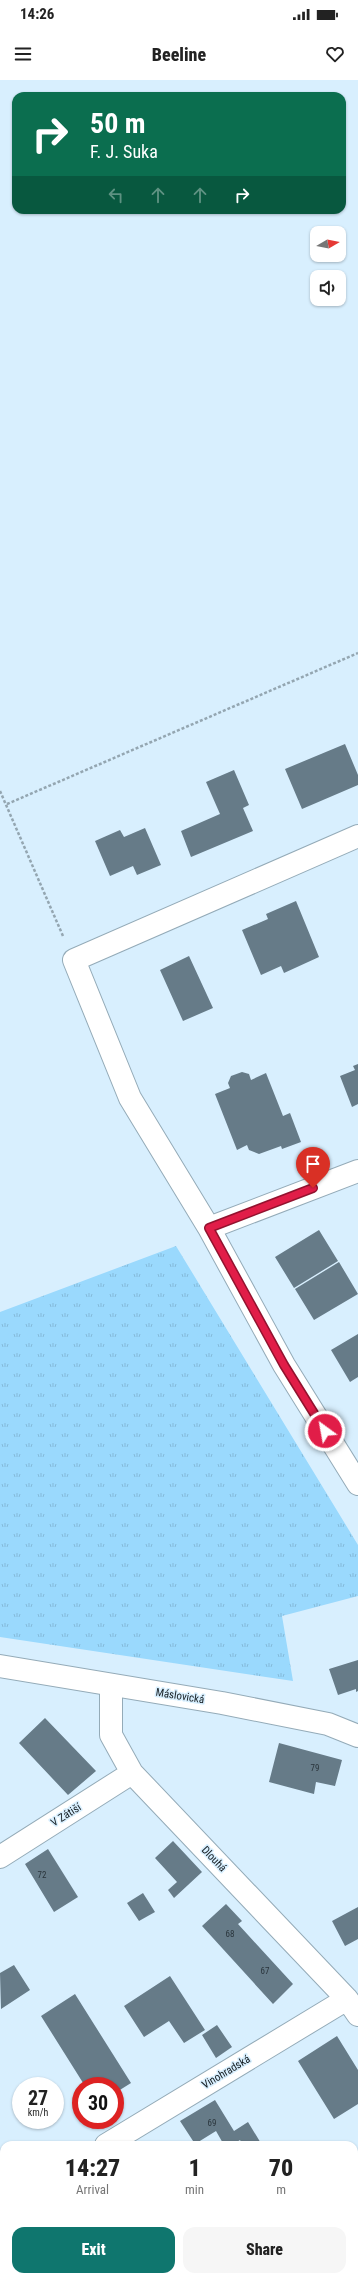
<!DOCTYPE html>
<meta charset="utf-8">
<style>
body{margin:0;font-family:"Roboto Condensed",sans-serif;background:#f6f6f6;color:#222;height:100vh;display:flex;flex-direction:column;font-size:15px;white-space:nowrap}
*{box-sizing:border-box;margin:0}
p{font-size:13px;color:#767676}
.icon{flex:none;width:22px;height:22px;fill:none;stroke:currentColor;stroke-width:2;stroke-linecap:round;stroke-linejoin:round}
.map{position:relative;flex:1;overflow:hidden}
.panel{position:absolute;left:0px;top:2061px;width:358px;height:140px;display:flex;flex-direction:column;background:#fff;border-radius:12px 12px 0 0;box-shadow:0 1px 3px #0004}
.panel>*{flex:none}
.hud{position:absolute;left:12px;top:12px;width:334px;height:122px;border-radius:12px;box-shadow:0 1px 3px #0004;background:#0b6e4f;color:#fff;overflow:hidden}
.needle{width:26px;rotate:80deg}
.fabs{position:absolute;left:310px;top:146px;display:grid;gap:8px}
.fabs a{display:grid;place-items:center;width:36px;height:36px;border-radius:8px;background:#fff;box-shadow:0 1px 3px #0004;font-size:20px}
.speed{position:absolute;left:12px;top:1997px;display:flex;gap:8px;font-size:20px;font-weight:700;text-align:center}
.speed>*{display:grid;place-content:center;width:52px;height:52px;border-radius:50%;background:#fff;box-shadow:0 1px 3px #0004;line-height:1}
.speed small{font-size:10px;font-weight:400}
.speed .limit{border:6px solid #d22;background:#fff;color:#111}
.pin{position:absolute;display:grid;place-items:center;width:34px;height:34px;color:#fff;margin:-41px -17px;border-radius:50% 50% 50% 0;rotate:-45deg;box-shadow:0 0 4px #0007}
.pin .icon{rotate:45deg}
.me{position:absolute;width:44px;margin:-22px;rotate:328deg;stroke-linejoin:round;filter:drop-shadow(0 0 3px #0008)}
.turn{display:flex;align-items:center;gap:14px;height:84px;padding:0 12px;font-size:18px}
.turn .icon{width:52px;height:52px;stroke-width:2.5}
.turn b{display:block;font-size:28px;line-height:34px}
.lanes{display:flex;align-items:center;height:38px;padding:0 12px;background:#0003;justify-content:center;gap:20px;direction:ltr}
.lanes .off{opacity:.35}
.eta{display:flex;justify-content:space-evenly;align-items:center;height:68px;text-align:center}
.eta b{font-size:24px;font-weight:800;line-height:28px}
.cta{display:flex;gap:8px;margin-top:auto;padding:8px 12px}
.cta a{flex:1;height:46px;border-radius:12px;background:#0f766e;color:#fff;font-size:16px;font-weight:800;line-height:46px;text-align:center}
.cta a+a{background:#f6f6f6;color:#222}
.status{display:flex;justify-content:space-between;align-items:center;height:28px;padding:0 20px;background:#fff;direction:ltr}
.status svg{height:11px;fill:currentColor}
header{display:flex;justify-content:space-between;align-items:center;height:52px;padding:0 12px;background:#fff;font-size:18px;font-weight:800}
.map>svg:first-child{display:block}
.grass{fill:url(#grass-tufts)}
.building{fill:#667b88}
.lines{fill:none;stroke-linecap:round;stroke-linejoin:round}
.street-casing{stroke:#94abb8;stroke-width:24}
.secondary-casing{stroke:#94abb8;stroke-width:24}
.path{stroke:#94a6b1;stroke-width:2.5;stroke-dasharray:3 2;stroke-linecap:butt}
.street{stroke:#fff;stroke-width:22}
.secondary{stroke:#fff;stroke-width:22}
.route-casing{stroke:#92132f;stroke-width:10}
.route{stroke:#e11d48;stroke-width:7}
.labels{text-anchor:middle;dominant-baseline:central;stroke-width:3;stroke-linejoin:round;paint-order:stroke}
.number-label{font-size:9px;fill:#2a353c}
.street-label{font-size:11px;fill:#161e23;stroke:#d8effe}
</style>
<div class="status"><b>14:26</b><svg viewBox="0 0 49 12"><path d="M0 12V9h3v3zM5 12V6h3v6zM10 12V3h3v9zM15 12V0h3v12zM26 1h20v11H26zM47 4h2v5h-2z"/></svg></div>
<header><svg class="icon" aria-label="menu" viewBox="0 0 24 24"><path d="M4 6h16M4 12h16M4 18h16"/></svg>Beeline<svg class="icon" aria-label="heart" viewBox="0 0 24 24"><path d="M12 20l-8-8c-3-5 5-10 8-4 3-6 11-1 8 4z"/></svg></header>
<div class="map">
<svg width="358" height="2201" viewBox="0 0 358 2201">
<defs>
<pattern id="grass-tufts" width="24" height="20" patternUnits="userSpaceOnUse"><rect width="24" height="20" fill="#9ad9fd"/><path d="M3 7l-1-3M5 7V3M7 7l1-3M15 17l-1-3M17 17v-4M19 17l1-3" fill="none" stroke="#84bad9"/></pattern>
</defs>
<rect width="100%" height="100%" fill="#d8effe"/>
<path class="grass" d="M176,1166L358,1465V1516L282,1536L293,1601L0,1557V1232Z"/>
<path class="building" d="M345,664L358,695V705L302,729L285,689Z
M234,690L249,725L243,728L253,751L191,777L181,751L220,734L206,702Z
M145,748L161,785L137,795L133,786L110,796L95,761L120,750L124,757Z
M296,821L319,877L284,893L281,886L261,895L242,850L268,839L266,834Z
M189,876L213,928L183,941L160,890Z
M358,984V1024L352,1027L340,996L355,990L353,986Z
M242,992L249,994L251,1000L266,993L283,1036L290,1033L301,1062L282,1069L281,1066L259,1074L249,1070L247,1065L237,1070L215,1014L230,1008L228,1003L231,996Z
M319,1150L338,1181L294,1208L275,1177Z
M339,1182L358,1214L314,1240L295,1209Z
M358,1254V1297L350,1302L331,1270Z
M358,1580V1611L356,1612V1609L338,1615L329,1589Z
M45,1638L96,1691L68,1715L19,1663Z
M279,1663L342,1680L335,1706L316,1702L314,1714L269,1702Z
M173,1761L202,1792L174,1818L168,1810L177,1802L155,1778Z
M48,1769L78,1817L54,1832L25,1784Z
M143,1813L155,1832L139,1841L127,1823Z
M226,1824L242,1841L238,1844L293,1904L273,1924L202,1846Z
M358,1827V1859L345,1866L332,1841Z
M14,1885L30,1910L1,1929L0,1893Z
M170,1896L205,1950L184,1963L169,1941L144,1957L124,1926Z
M75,1914L131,2003L115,2013V2006H85L41,1936Z
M217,1945L232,1967L216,1978L202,1955Z
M337,1956L358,1990V2024L334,2039L298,1981Z
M215,2020L234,2051L248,2042L262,2065H243L240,2060L232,2065H224L216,2051L195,2064L180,2041Z
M16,2197H63L57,2201H18Z"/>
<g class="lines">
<g class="street-casing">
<path id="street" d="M358,756L74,880L130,1018L209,1148L284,1285L358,1404
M209,1148L358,1091
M111,1605V1655L132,1693L347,1919L358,1935
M0,1777L132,1693
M106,2065L347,1919
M0,2135L4,2133"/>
</g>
<g class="secondary-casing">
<path id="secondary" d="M0,1586L222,1623L328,1644L358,1656"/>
</g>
<path class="path" d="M0,711L63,856
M7,724L358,573"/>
<use href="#street" class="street"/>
<use href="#secondary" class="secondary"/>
</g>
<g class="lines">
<g class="route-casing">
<path id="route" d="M313,1108L209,1148L284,1285L325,1351"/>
</g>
<use href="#route" class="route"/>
</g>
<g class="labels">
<g class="number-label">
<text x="315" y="1688">79</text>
<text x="42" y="1795">72</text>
<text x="230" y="1854">68</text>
<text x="265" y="1891">67</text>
<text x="212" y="2043">69</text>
</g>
<g class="street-label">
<text transform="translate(180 1616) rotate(9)">Máslovická</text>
<text transform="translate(66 1735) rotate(-32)">V Zátiší</text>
<text transform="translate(214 1779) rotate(46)">Dlouhá</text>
<text transform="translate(226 1992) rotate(-31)">Vinohradská</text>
</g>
</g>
</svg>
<div class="fabs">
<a><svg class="needle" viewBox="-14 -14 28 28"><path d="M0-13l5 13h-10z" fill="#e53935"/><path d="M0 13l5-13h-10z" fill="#767676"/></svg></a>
<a><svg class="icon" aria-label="sound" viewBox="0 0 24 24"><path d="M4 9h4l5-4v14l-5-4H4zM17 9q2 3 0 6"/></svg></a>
</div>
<div class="speed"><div>27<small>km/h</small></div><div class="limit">30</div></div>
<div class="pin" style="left:313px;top:1108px;background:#d93025"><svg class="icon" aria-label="arrive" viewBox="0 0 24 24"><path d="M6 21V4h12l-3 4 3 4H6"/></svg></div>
<svg class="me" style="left:325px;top:1351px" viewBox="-20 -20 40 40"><circle r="17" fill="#e11d48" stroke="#fff" stroke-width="3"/><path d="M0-11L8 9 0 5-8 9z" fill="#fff"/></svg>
<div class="hud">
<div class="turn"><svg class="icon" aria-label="right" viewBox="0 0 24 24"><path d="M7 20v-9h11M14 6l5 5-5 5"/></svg><div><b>50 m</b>F. J. Suka</div></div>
<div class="lanes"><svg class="icon off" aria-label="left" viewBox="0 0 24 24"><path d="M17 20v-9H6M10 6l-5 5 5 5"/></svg><svg class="icon off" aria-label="ahead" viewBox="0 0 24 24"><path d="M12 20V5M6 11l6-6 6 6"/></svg><svg class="icon off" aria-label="ahead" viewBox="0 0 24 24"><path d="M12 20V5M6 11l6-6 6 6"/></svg><svg class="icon" aria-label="right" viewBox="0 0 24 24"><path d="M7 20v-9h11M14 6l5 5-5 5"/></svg></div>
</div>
<section class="panel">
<div class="eta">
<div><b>14:27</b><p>Arrival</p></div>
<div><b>1</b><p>min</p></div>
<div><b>70</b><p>m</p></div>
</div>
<div class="cta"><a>Exit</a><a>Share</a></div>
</section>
</div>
